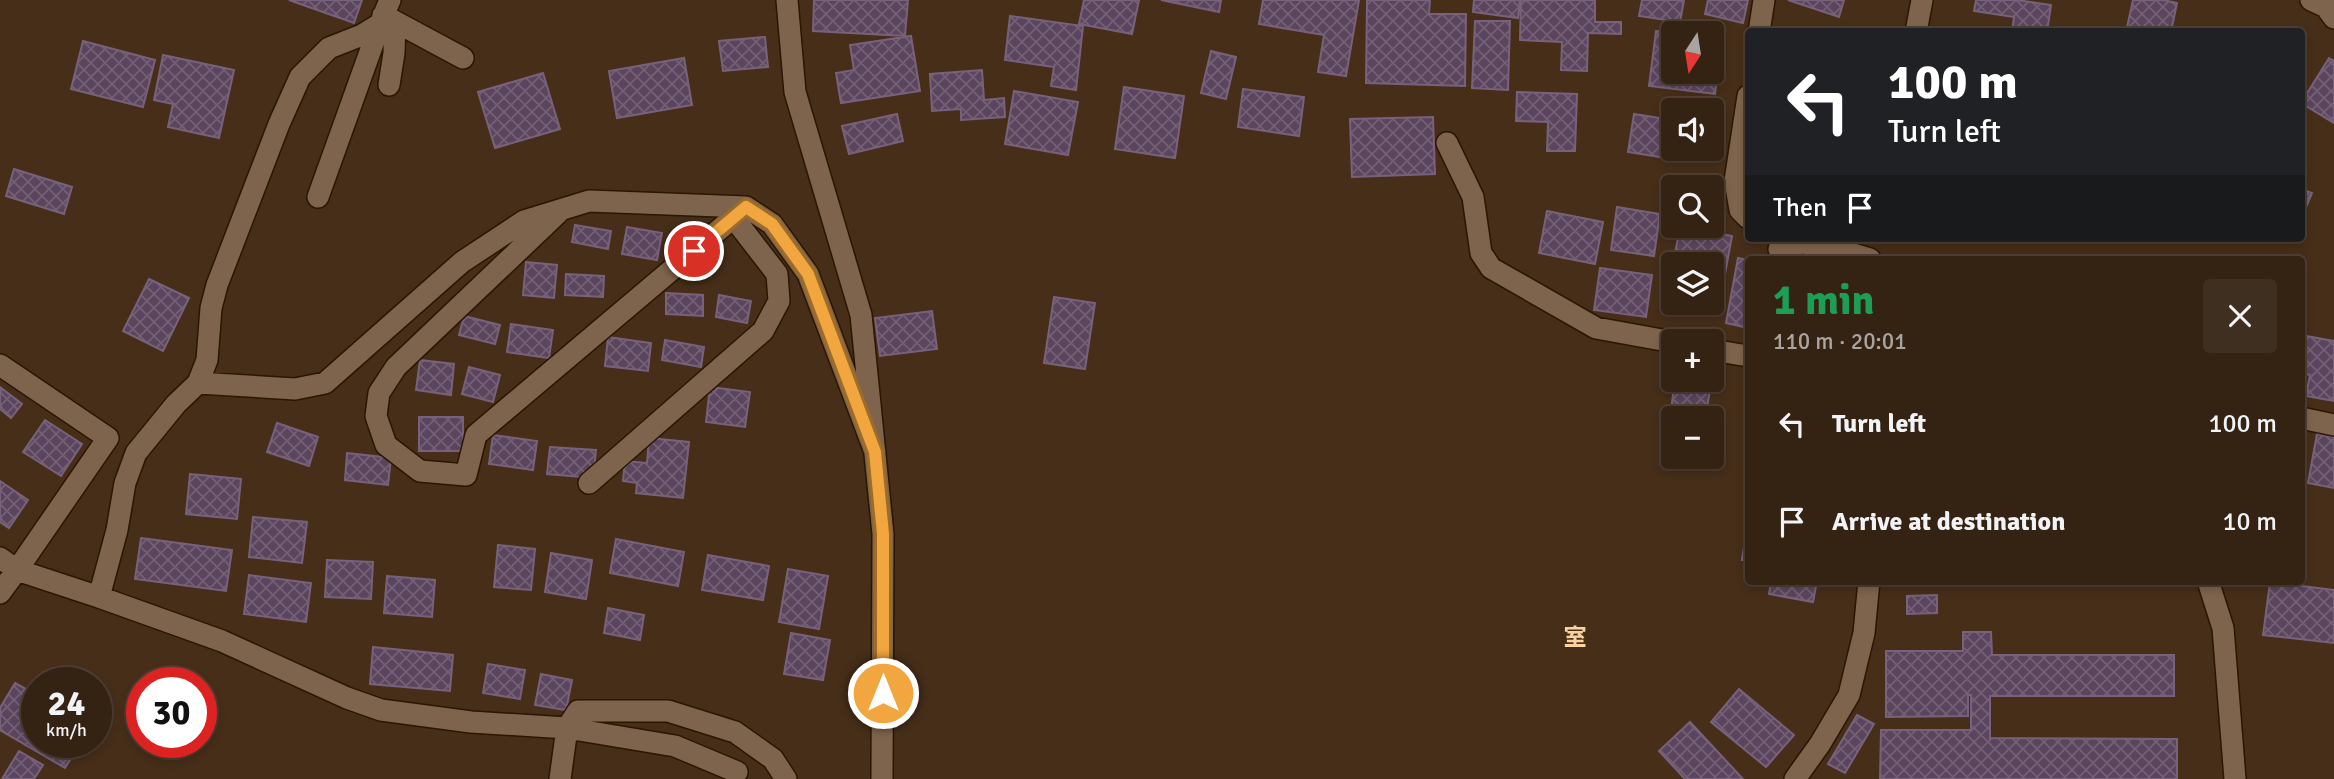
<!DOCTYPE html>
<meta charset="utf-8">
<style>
body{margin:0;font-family:Signika,"Noto Sans JP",sans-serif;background:#3f2f21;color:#f1f3f6;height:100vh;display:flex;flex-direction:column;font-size:26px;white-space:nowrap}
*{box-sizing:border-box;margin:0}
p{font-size:23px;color:#a9a4a0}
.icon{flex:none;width:38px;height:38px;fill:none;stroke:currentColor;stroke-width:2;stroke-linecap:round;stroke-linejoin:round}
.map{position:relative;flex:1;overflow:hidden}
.sheet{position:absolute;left:1745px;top:256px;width:560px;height:329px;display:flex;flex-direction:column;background:#342213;border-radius:7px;box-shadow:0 4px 10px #0003,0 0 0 2px #4e3f33}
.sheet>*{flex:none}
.top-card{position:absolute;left:1745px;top:28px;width:560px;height:214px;border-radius:7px;box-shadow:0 4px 10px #0003,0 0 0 2px #4e3f33;background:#202124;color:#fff;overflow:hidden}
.needle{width:46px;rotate:192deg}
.fabs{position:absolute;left:1661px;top:21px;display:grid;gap:14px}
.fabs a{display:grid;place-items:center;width:63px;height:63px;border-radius:7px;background:#342213;box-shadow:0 4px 10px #0003,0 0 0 2px #4e3f33;font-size:35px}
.speed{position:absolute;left:21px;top:667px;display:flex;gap:14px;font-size:35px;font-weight:700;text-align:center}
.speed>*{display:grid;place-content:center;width:91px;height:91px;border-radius:50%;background:#342213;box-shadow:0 4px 10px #0003,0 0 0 2px #4e3f33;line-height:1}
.speed small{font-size:18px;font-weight:400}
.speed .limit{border:10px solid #d22;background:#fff;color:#111}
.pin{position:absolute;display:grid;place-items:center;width:60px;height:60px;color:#fff;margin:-30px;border:4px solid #fff;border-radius:50%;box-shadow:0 2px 7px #0007}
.me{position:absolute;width:77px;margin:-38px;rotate:0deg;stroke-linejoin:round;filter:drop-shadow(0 0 5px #0008)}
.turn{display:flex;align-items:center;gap:24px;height:147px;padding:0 28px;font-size:32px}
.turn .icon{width:91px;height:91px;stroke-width:2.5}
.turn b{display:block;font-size:49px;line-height:60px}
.then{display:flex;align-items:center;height:66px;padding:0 28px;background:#0003;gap:14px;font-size:26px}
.round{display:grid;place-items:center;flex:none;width:74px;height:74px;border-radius:7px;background:#3f2f21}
.headline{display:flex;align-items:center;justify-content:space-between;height:119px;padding:0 28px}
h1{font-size:42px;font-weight:800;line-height:52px;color:#1e9e55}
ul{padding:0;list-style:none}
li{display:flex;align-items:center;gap:21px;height:98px;padding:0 28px}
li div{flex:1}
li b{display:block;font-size:26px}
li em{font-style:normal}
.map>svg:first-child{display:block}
.building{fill:url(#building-cross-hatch);stroke:#78627b;stroke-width:2}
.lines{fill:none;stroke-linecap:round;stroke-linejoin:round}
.minor-casing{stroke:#2b1602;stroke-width:24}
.minor{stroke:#7e644c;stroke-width:21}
.route-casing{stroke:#9d6c2a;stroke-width:18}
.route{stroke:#f1a640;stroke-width:12}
.labels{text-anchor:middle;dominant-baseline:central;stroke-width:7;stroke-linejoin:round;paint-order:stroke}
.quarter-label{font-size:23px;font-weight:bold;fill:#fcd2a0;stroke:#462e19}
</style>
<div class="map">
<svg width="2334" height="779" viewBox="0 0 2334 779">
<defs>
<pattern id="building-cross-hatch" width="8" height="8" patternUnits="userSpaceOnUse" patternTransform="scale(1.75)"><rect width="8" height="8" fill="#5b455e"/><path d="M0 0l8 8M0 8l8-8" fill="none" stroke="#736074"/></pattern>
</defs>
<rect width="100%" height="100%" fill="#462e19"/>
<path class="building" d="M289,0H362L354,23Z
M814,0H908L905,36L813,31Z
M1084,0H1139L1132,34L1079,24Z
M1161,0H1221L1219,12Z
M1263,0H1359L1346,76L1318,72L1324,35L1259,24Z
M1367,0H1430L1429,14H1466L1465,86L1366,83Z
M1474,0H1520L1518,18L1473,12Z
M1521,0H1595V22H1621V34L1588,33L1587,71L1561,70L1562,42L1520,40Z
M1642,0H1684L1680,22L1639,16Z
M1708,0H1748L1743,23L1705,14Z
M1788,0H1844L1839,17Z
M1976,0H2017L2051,5L2047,32H2012L2014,17L1974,11Z
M2133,0H2163L2177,3L2171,32H2126Z
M1010,16L1083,26L1076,90L1051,86L1054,67L1005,60Z
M1475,21H1510L1508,90L1472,88Z
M1656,31L1676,33H1673V72H1712V38L1722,39L1715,94L1649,86Z
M911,36L920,91L841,103L836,73L854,70L850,45Z
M765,37L768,67L723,71L719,41Z
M83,41L155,60L143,107L71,89Z
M1211,51L1236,57L1226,99L1201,93Z
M163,55L234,70L219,138L168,127L173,104L154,100Z
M684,58L692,105L617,118L609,71Z
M2329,58L2334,61V123L2301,103Z
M982,70L984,100L1004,98L1005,117L961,120V109L932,111L930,74Z
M543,73L560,129L495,148L478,92Z
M1124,87L1184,96L1175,158L1115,149Z
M1243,89L1304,97L1299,136L1238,127Z
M1014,91L1078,102L1068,155L1005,144Z
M1517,92L1577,94L1575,151H1547L1548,122L1516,121Z
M897,114L903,141L849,154L842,126Z
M1634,114L1673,120V149H1687L1685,161L1628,152Z
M1433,117L1435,174L1352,177L1350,119Z
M14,169L72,187L64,214L6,196Z
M2301,189L2312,193L2301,219Z
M1617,207L1660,214L1654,256L1611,250Z
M1547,211L1603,222L1595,264L1539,253Z
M575,225L611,231L608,249L572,242Z
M627,227L662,233L657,260L622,254Z
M1680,227L1732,236L1725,274L1712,272V264H1673Z
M1738,258L1748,260V328L1726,323Z
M526,262L557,265L554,298L523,295Z
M1600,268L1652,275L1646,317L1594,310Z
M566,274L604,276L603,297L565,295Z
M149,279L189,298L163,351L123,331Z
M666,293L703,295V316L666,314Z
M719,295L751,301L747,323L716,317Z
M1054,297L1095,303L1085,369L1044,363Z
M932,311L937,349L880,356L875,318Z
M464,316L500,325L495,344L459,335Z
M511,324L553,330L549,358L507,352Z
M2301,335L2334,341V401L2306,396L2310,375L2301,373Z
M608,337L651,343L648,371L605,366Z
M665,340L704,347L701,367L662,360Z
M420,360L454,364L451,395L416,390Z
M1712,363L1715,364L1705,418L1671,410L1675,380H1712Z
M469,367L500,375L493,402L462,394Z
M0,387L22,404L11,418L0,409Z
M710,387L750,392L745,427L706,422Z
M419,417H463V451H419Z
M45,420L82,444L61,476L23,452Z
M277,423L318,437L309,466L267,452Z
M2317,434L2334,437V488L2308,483Z
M493,435L537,441L533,470L489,464Z
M649,438L689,442L683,498L636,493L637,483L623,481L625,461L647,463Z
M550,447L596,450L593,478L547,474Z
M347,453L391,458L388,485L345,480Z
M190,474L241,479L237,519L186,514Z
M0,481L28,500L9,528L0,522Z
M253,517L307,522L302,563L249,557Z
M1747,527H1748V561L1742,560Z
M141,538L232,550L226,591L135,579Z
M616,539L684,552L678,586L610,573Z
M498,545L535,549L531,590L494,587Z
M551,553L592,560L586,599L545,592Z
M708,555L769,566L763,600L702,590Z
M327,560L373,562L371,599L325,597Z
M788,569L828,576L819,629L779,622Z
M249,575L311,583L306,622L244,614Z
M387,576L435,580L432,617L384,613Z
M1771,581H1817L1813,602L1769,594Z
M2270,582L2334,590V643L2263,635Z
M1937,595V613L1907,614V596Z
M608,608L644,615L640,640L604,633Z
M1963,632H1991L1992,655H2174V696H1990V738L2177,739V779H1880L1881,730H1971V695H1968V716L1886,717V651H1963Z
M791,633L830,640L823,680L784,674Z
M373,647L453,655L450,691L370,684Z
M488,664L525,670L520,699L483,693Z
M541,674L572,680L566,710L535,705Z
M15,683L37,695V742H81L65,768L0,730V708Z
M1739,689L1794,735L1766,767L1711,722Z
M1857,715L1874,724L1845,773L1828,764Z
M1690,722L1743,779H1685L1659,751Z
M19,751L43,765L34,779H2Z"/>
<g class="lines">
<g class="minor-casing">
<path id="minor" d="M787,0L795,92L861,315L883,534L882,779
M2311,0L2326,7L2334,18
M383,15L463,58
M1759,32L1764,0
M1916,32L1922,0
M389,85L394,53L395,22
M1748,96L1735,181L1740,210L1748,218
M1447,143L1473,197L1481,253L1491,268L1596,328L1673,342
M318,197L380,24
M558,213L396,367L379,393L376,416L386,445L420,471L466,475L476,435L746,207
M1779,249L1801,243L1824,245L1870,259
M1712,350L1748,356
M0,365L108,438L17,570L0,558
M198,383L295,389L325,383L462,262L524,221L589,201L746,207L772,224L808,274L875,452
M2301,418L2334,425
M589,483L763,331L779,301L777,274L733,217
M2208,581L2223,628L2235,779
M0,593L17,570L99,597L222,641L347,698L381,710L471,722L567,728L675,746L737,772
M99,597L117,530L125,483L136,453L176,404L198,383L207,360L211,308L217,285L279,124L300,77L329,48L362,35L380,24L390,0
M560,779L567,728L578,711H668L735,732L773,759L786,779
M1795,779L1820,744L1849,695L1864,633L1869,581"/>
</g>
<use href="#minor" class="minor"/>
</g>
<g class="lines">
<g class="route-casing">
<path id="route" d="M694,251L746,207L772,224L808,274L875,452L883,534V693"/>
</g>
<use href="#route" class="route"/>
</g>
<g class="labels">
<g class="quarter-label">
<text x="1575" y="637">室</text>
</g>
</g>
</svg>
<div class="fabs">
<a><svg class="needle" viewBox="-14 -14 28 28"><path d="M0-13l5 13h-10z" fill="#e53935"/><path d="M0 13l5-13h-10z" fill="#a9a4a0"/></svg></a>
<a><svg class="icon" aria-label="sound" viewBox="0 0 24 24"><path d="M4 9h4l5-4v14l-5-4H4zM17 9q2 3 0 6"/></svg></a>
<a><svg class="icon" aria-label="search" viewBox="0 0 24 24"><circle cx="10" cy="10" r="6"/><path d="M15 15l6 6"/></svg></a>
<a><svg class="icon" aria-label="layers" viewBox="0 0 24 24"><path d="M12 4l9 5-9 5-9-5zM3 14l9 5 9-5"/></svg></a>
<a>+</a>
<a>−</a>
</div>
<div class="speed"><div>24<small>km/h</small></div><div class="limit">30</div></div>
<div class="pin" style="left:694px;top:251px;background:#d93025"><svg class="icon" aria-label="arrive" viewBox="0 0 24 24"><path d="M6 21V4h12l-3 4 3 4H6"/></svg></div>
<svg class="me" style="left:883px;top:693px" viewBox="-20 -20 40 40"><circle r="17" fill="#f1a640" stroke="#fff" stroke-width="3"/><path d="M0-11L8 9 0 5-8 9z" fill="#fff"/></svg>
<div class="top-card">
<div class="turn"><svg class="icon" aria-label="left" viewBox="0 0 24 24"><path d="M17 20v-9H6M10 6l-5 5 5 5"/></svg><div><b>100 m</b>Turn left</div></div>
<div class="then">Then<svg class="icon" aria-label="arrive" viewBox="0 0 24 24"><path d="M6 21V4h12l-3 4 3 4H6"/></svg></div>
</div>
<section class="sheet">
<div class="headline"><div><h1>1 min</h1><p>110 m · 20:01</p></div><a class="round"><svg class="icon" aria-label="close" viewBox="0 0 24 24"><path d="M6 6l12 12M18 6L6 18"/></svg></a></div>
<ul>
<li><svg class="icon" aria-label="left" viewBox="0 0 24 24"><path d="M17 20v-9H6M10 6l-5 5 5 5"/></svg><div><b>Turn left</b></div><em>100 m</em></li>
<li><svg class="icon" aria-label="arrive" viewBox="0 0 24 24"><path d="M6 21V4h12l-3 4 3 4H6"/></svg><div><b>Arrive at destination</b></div><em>10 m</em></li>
</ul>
</section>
</div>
